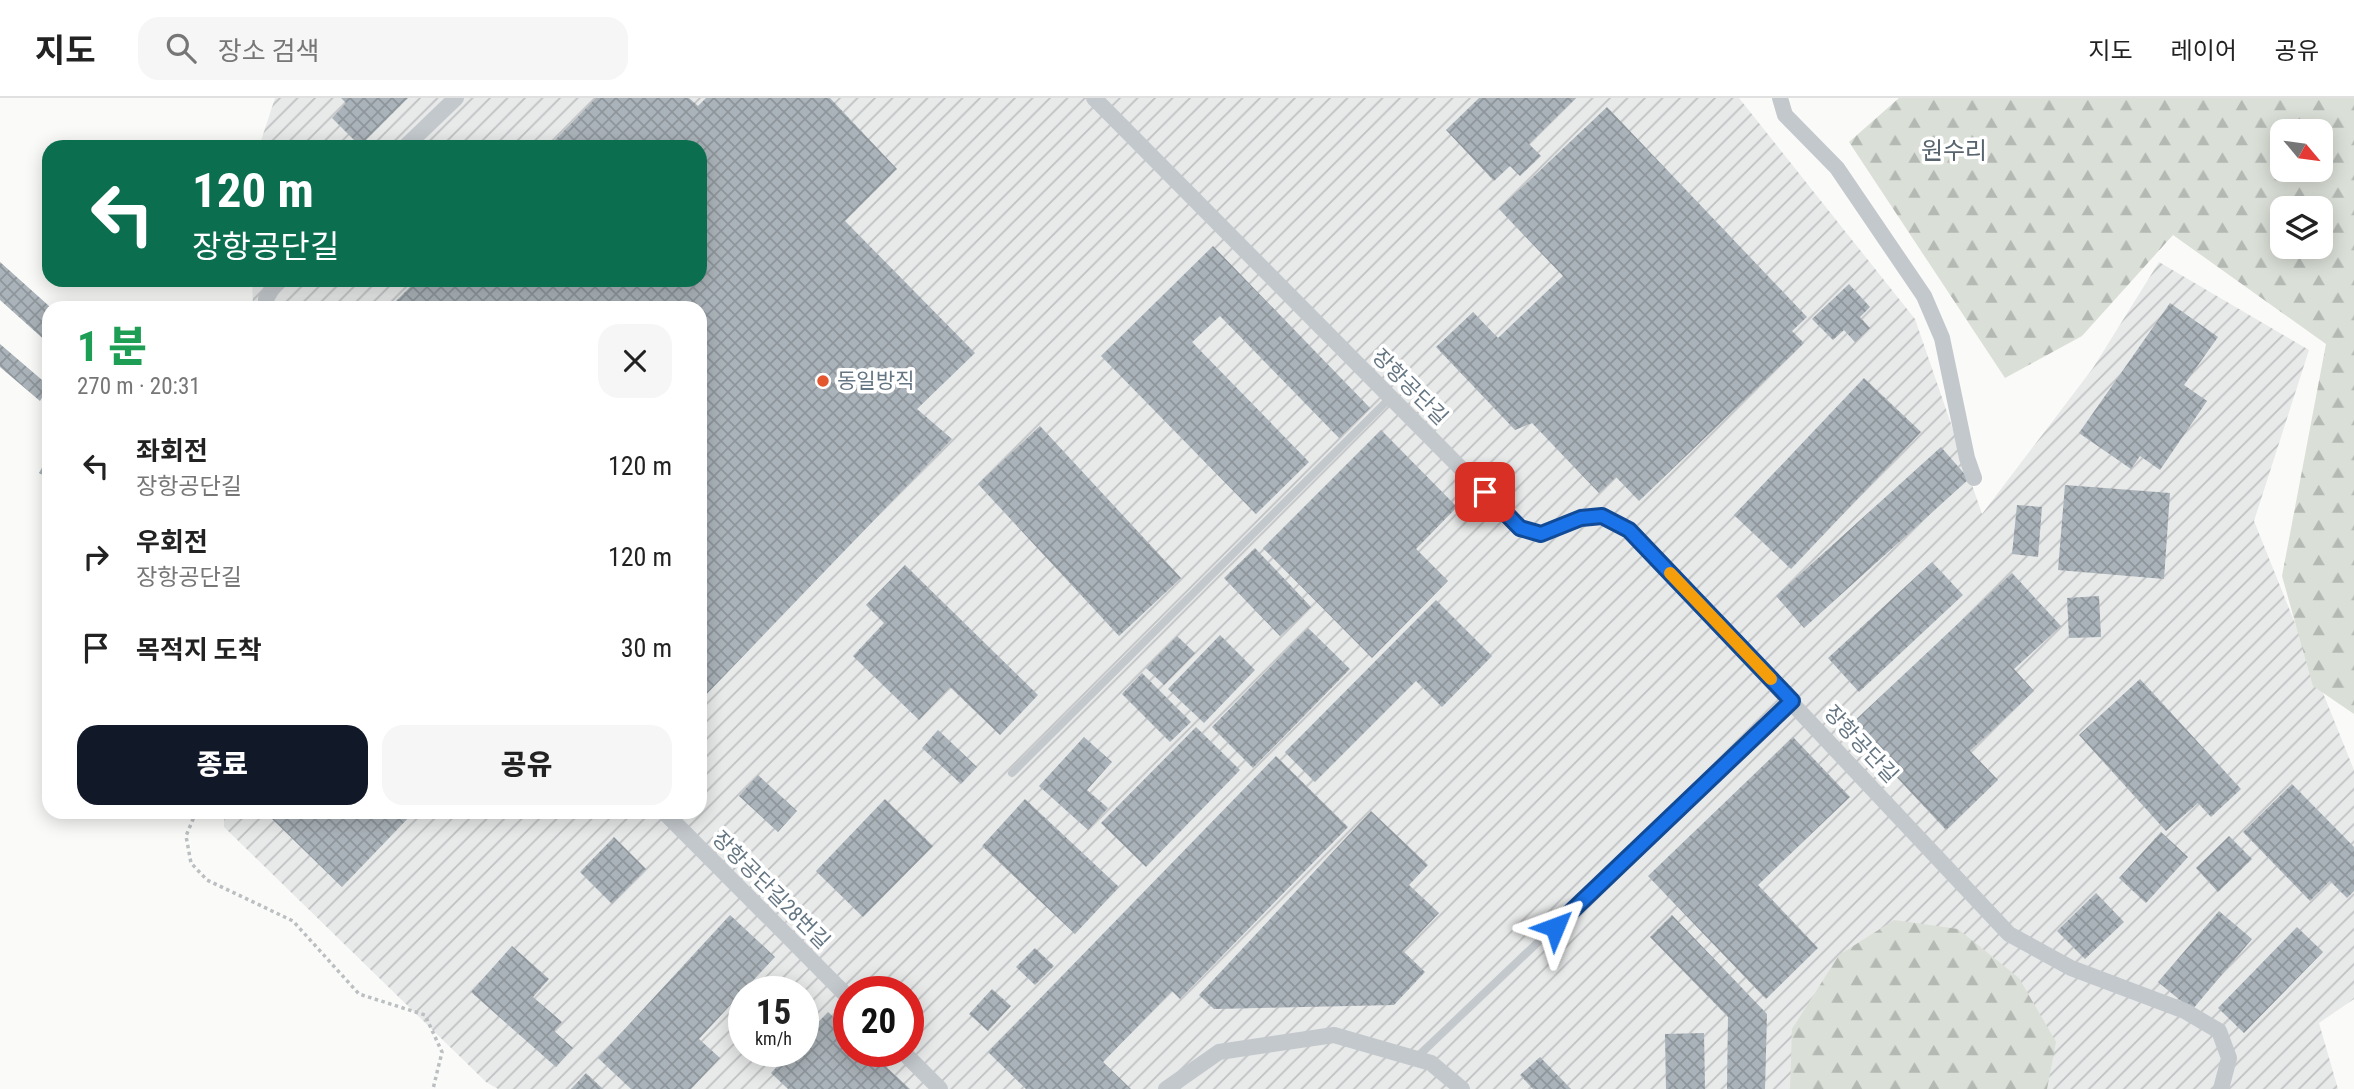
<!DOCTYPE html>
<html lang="ko">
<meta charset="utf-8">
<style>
body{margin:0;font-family:"Roboto Condensed","Noto Sans KR",sans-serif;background:#f6f6f6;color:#222;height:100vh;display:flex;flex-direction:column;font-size:26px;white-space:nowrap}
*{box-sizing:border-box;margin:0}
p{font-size:23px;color:#767676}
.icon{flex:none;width:38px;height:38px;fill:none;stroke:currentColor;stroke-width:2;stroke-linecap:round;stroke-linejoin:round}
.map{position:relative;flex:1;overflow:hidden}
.drawer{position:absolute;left:42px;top:203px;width:665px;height:518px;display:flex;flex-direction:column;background:#fff;border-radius:21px;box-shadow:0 4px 18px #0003}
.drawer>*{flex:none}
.banner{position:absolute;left:42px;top:42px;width:665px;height:147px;border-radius:21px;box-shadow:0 4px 18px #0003;background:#0b6e4f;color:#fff;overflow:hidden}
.needle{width:46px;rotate:119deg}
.tools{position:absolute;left:2270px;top:21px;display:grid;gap:14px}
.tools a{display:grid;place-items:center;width:63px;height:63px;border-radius:14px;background:#fff;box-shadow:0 4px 18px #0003;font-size:35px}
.speed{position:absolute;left:728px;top:878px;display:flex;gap:14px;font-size:35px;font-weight:700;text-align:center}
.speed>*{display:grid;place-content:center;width:91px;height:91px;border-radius:50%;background:#fff;box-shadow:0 4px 18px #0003;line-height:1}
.speed small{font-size:18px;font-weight:400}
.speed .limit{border:10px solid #d22;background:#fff;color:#111}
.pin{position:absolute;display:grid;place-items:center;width:60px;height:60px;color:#fff;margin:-30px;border-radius:14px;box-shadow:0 4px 10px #0006}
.me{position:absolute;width:77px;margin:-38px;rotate:46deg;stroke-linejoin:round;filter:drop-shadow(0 0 5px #0008)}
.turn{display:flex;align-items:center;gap:24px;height:147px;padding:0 35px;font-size:32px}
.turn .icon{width:91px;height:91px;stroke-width:2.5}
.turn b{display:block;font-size:49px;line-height:60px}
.round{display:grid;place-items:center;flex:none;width:74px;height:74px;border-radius:21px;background:#f6f6f6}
.summary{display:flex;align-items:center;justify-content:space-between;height:119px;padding:0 35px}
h1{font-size:42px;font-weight:800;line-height:52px;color:#1e9e55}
.cta{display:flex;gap:14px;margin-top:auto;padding:14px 35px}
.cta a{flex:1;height:80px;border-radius:21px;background:#111827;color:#fff;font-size:28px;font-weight:800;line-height:80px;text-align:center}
.cta a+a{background:#f6f6f6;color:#222}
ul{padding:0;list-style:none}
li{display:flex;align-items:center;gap:21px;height:91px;padding:0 35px}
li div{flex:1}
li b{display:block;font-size:26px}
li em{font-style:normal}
header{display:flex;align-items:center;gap:42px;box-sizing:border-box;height:98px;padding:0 35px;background:#fff;border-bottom:2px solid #e0e0e0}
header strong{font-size:33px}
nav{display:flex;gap:38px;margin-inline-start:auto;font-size:24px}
.search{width:490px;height:63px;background:#f6f6f6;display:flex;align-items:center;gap:18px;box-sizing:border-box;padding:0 24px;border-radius:21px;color:#767676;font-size:26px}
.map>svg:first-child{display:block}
.industrial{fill:url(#industrial-furrows);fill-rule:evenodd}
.forest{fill:url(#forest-firs);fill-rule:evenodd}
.building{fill:url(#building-cross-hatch)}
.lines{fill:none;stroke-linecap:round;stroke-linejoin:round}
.path{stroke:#bbbfc2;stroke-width:3.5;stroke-dasharray:3.5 3.5;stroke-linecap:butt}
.service{stroke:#c3c8cc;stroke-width:8}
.minor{stroke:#c3c8cc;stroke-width:16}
.route-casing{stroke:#114b97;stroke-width:18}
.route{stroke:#1a73e8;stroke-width:12}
.slow{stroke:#f59e0b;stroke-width:12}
.poi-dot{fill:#e4572e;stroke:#fff;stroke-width:2.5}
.labels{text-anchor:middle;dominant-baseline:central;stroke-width:7;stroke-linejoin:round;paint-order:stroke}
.poi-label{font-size:21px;fill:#657683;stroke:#fff;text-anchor:start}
.street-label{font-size:21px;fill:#657683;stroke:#fff}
.quarter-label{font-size:24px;fill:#57646e;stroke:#fff}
</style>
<header>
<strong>지도</strong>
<div class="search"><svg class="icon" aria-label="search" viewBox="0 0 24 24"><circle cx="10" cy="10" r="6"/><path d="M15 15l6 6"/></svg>장소 검색</div>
<nav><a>지도</a><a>레이어</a><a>공유</a></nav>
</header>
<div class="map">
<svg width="2354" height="991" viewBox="0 0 2354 991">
<defs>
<pattern id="industrial-furrows" width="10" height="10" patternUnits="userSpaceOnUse" patternTransform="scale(1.75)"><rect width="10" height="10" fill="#e8e9e9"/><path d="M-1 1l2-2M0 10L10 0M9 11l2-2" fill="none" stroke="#c0c1c2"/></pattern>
<pattern id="forest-firs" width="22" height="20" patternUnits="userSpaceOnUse" patternTransform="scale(1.75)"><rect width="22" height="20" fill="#dadfd7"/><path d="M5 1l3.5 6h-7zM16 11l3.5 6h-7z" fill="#b4b9b4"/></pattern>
<pattern id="building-cross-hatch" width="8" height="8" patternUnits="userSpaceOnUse" patternTransform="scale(1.75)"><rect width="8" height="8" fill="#aab3b9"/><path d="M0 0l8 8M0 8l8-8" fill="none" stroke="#8e969c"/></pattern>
</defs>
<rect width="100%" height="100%" fill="#fafaf8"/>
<path class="industrial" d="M275,0H1739L1915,221L1982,416L2093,270L2159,164L2309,252L2254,423L2354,672V901L2319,925L2338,991H498L486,984L224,729V714H700V210H253L252,182H700V49H259ZM744,894H803V954H744ZM849,894H908V954H849Z"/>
<path class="forest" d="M1899,0H2354V616L2313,588L2282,478L2326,246L2173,137L2082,238L2005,280L1849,44ZM2282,33H2320V72H2282ZM2282,110H2320V149H2282Z
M1894,822L1958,831L2019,880L2056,944L2047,991H1790L1792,931L1839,857Z"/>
<path class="building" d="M341,0H408L360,48L332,20L346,5Z
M596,0H689L698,8L706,0H830L897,71L845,123L975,255L917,311L952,341L700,603V210H389L417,182H700V49H548Z
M1479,0H1576L1529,46L1541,58L1520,78L1510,68L1494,83L1446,32Z
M1607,9L1807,219L1792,233L1804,245L1639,403L1616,379L1599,395L1532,325L1515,332L1436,249L1473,214L1498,240L1563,178L1499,111Z
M1213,148L1370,310L1339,340L1220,218L1192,244L1309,364L1256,416L1101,258Z
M0,164L49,208V246L0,202Z
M1849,186L1870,209L1860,219L1870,230L1855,244L1844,232L1833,242L1812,221Z
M2170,205L2218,239L2184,287L2207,303L2160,372L2140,358L2131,371L2079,335Z
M0,246L49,288L40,303L0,269Z
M1864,280L1921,334L1791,471L1734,417Z
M1040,328L1181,480L1119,538L978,386Z
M1381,332L1457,409L1416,451L1448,483L1372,560L1263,450Z
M1941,349L1969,381L1804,530L1776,498Z
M49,357V380L39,375Z
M2065,387L2170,395L2164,481L2058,472Z
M2017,407L2042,409L2038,459L2012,456Z
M1255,450L1311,509L1280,538L1224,480Z
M1932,464L1963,497L1859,594L1828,560Z
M905,467L1038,597L1000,637L950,589L919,622L853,558L884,525L866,507Z
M2012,475L2061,528L2014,571L2034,593L1970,653L1998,682L1946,732L1849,628Z
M2099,498L2101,539L2069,540L2067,500Z
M1436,502L1492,558L1442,609L1416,583L1315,684L1285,654Z
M1308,530L1350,571L1253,670L1212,629Z
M1220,537L1255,572L1204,625L1168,591Z
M1177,538L1195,555L1164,587L1146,570Z
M1142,575L1191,624L1170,644L1122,596Z
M2140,581L2241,691L2211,719L2198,705L2166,733L2079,637Z
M1196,629L1240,672L1146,769L1101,725Z
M938,632L977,669L961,686L922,650Z
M1084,639L1112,664L1087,692L1108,710L1088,732L1039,688Z
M1793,639L1850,699L1758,787L1818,850L1766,901L1648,778Z
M1276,658L1348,729L1180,901L1172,893L1103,964L1131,991H1026L988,954Z
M758,677L797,713L778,734L739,698Z
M2292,686L2354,749V793L2347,800L2330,783L2310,803L2243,734Z
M885,701L933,748L863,819L816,773Z
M1025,701L1119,789L1075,836L982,748Z
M1371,713L1428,767L1409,787L1439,815L1403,853L1425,874L1394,907L1214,911L1199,897Z
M273,714H414L342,789L269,718Z
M2161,734L2188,759L2146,805L2119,780Z
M2229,738L2252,761L2218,794L2196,770Z
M614,739L646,771L612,806L580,774Z
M2096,795L2124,824L2085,861L2057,833Z
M2219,813L2252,841L2192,912L2158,884Z
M730,817L775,859L699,941L720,960L691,991H631L598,960Z
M1672,817L1767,916L1765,991H1727L1728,919L1650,839Z
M2297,829L2323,854L2244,935L2218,910Z
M512,848L549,881L533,899L562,924L554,933L573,950L556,969L471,894Z
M1035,850L1054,868L1035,887L1016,869Z
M992,891L1011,908L988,933L969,916Z
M828,914L849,933V954H870L910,991H788L771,975L791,954H803V940Z
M1704,935L1705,991H1666L1665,936Z
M1540,959L1571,991H1533L1520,977Z
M586,975L603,991H571Z"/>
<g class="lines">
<path class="path" d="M196,714L186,738L191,765L207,782L293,823L359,896L425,917L442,954L433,991"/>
<path class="service" d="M1012,675L1391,299
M1416,960L1792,603"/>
<path class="minor" d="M1094,0L1520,430L1541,436L1581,420L1602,418L1629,432L2009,836L2071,870L2185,913L2219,933L2229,960L2221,991
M1780,0L1785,17L1837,70L1924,198L1942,240L1967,360L1974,380
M405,49L456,0
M267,210L266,201L277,182
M664,714L849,900
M903,954L940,991
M1166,991L1219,954L1334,937L1431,965L1462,991"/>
</g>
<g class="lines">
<g class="route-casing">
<path id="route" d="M1485,394L1520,430L1541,436L1581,420L1602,418L1629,432L1792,603L1555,829"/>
</g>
<use href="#route" class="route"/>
<path class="slow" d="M1670,475L1771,581"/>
</g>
<circle class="poi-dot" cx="823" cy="283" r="7"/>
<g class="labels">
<g class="poi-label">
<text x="837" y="283">동일방직</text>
</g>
<g class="street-label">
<text transform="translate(1410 289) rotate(45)">장항공단길</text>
<text transform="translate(1861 646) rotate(47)">장항공단길</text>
<text transform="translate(771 792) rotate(45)">장항공단길28번길</text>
</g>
<g class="quarter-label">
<text x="1954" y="53">원수리</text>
</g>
</g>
</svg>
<div class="tools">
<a><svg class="needle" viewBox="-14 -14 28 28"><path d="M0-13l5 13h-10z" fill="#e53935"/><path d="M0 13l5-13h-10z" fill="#767676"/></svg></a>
<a><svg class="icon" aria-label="layers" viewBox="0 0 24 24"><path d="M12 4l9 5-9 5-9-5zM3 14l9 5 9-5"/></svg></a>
</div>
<div class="speed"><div>15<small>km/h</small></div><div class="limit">20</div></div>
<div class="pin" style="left:1485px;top:394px;background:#d93025"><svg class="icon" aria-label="arrive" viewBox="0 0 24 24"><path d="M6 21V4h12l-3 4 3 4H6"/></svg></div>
<svg class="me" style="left:1555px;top:829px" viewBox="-20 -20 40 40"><path d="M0-17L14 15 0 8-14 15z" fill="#1a73e8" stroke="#fff" stroke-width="4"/></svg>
<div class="banner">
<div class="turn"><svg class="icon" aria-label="left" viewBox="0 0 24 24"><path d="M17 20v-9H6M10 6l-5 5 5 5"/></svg><div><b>120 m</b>장항공단길</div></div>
</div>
<section class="drawer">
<div class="summary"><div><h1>1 분</h1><p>270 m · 20:31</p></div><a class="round"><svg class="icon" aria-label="close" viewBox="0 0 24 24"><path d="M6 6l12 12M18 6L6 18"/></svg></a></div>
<ul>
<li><svg class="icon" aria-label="left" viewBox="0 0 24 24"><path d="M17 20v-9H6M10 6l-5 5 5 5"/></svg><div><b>좌회전</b><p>장항공단길</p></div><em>120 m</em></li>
<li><svg class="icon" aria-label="right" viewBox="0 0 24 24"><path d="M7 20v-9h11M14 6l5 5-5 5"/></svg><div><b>우회전</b><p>장항공단길</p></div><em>120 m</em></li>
<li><svg class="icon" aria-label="arrive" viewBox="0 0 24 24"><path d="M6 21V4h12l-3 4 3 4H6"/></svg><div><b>목적지 도착</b></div><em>30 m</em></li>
</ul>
<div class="cta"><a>종료</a><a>공유</a></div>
</section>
</div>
